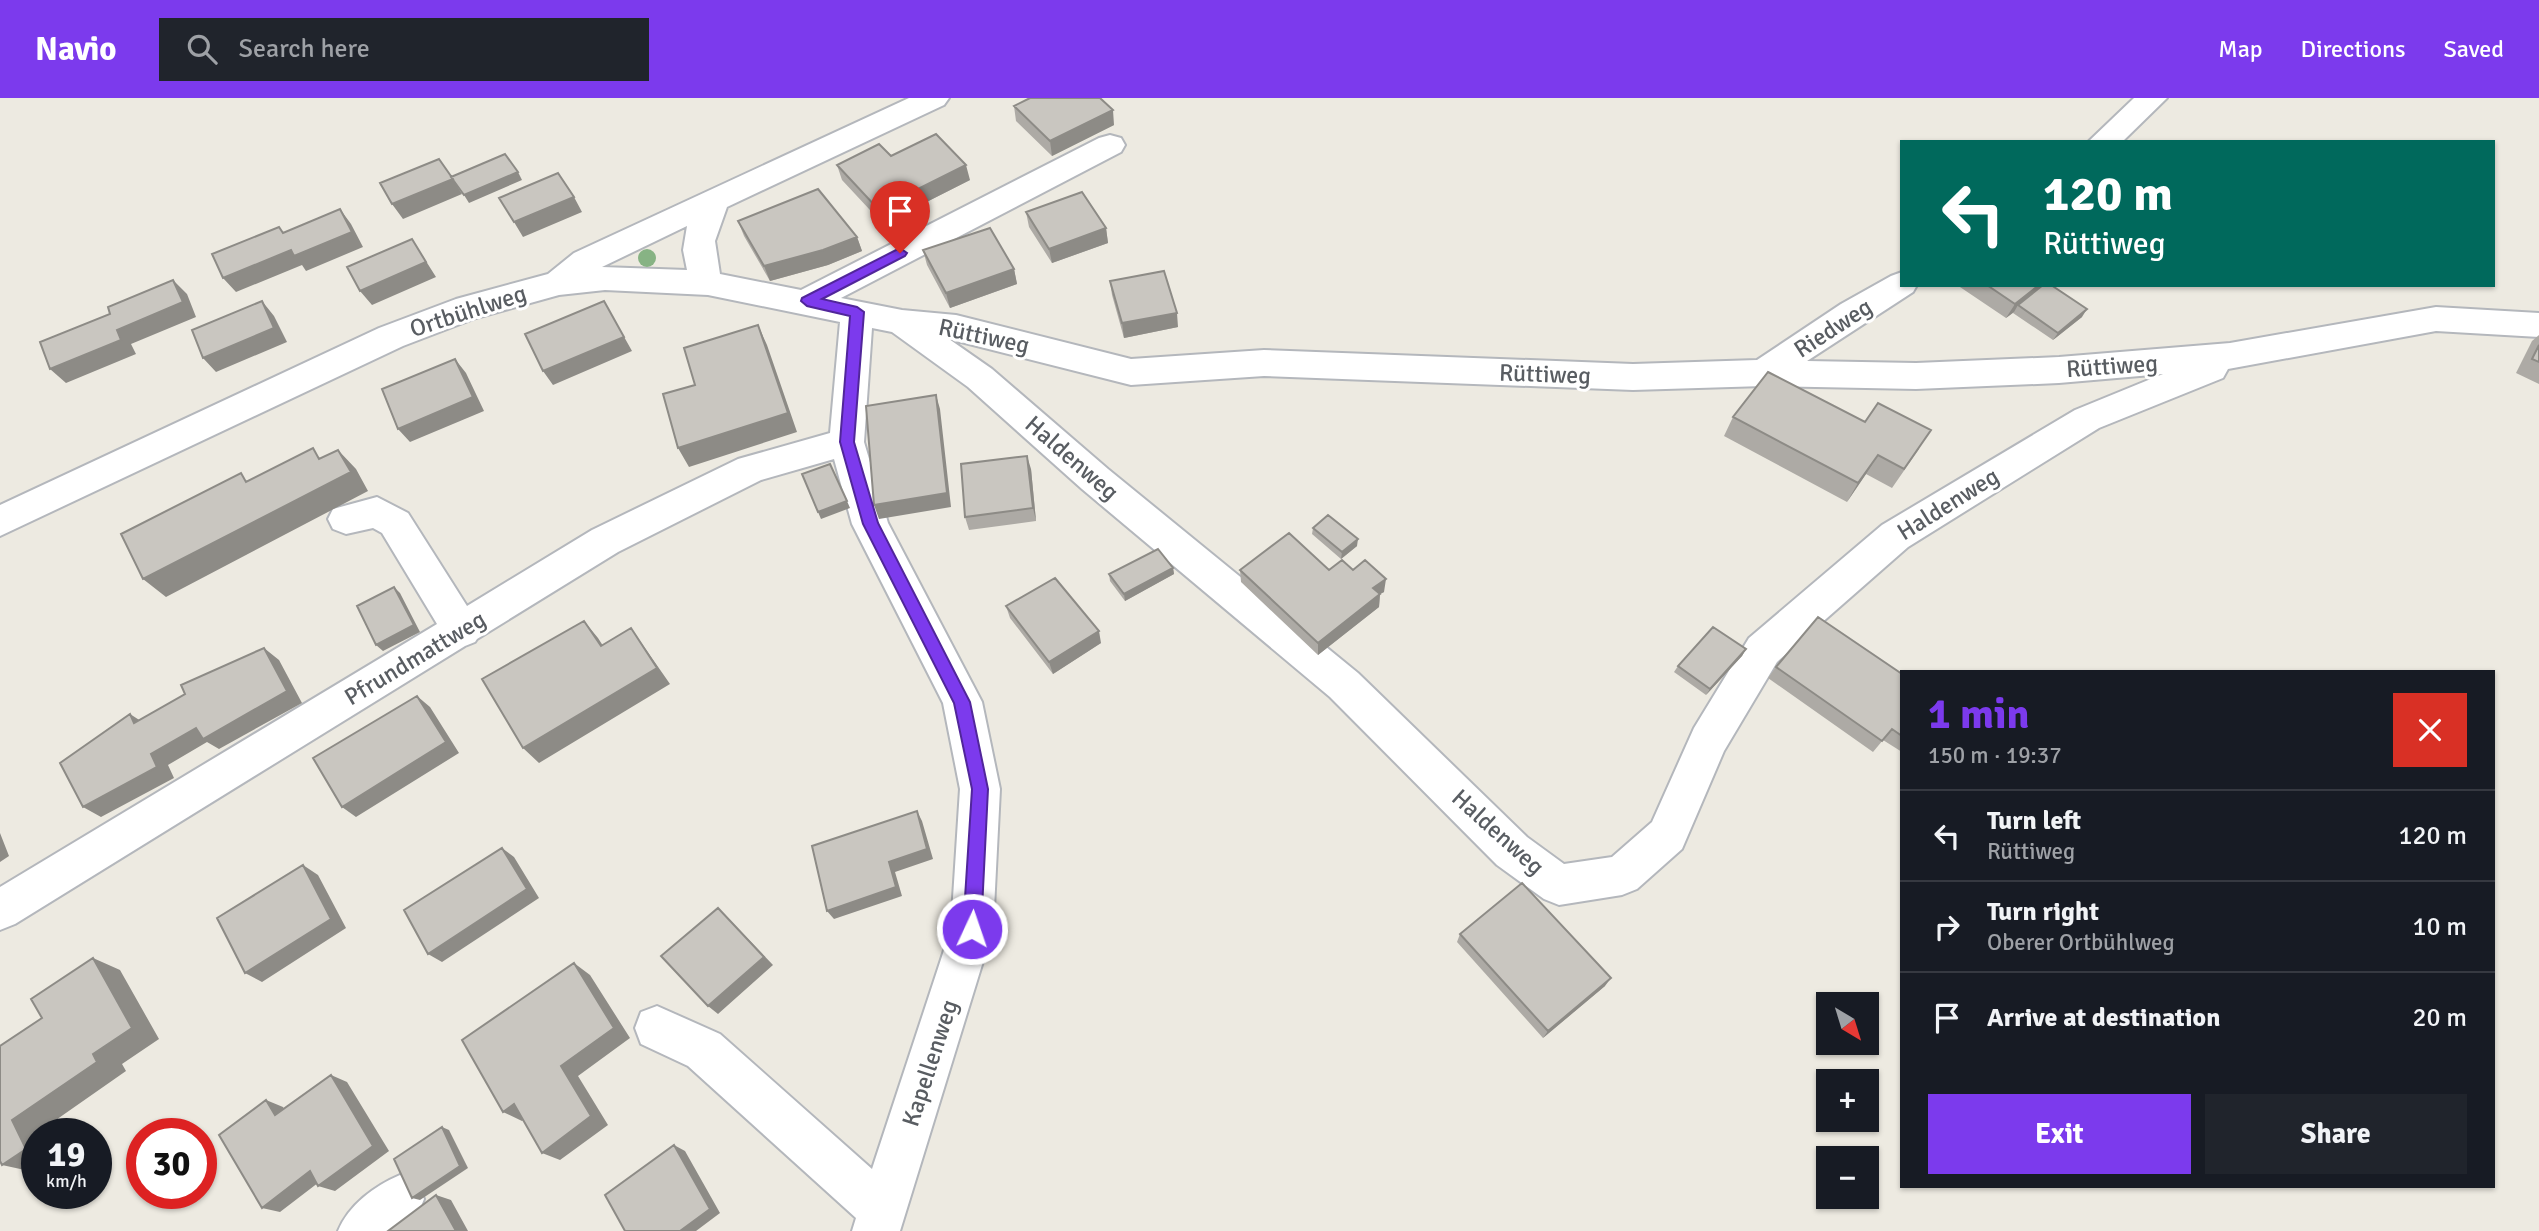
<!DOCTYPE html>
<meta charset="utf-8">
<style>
body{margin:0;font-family:Signika,sans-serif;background:#20242c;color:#f1f3f6;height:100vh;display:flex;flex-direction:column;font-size:26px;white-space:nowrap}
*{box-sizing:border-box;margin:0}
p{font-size:23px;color:#9ea1a6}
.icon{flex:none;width:38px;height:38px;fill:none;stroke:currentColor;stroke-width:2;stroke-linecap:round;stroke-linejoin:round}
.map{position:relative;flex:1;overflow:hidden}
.drawer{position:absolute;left:1900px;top:572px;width:595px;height:518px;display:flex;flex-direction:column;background:#171b24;border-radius:0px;box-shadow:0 2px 5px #0004}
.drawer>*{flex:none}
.hud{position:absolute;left:1900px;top:42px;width:595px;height:147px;border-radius:0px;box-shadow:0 2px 5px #0004;background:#00695c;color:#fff;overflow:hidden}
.needle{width:46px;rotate:142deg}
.fabs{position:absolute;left:1816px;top:894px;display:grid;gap:14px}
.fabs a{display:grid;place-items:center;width:63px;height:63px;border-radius:0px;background:#171b24;box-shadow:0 2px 5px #0004;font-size:35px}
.speed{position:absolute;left:21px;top:1020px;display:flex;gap:14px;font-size:35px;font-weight:700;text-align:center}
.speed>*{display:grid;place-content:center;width:91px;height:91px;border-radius:50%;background:#171b24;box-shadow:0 2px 5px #0004;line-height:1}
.speed small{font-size:18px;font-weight:400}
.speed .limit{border:10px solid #d22;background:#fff;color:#111}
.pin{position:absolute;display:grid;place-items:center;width:60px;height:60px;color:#fff;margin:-72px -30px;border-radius:50% 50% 50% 0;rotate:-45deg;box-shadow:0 0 7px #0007}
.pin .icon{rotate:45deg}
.me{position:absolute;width:77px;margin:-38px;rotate:3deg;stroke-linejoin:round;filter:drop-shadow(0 0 5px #0008)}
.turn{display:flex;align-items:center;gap:24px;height:147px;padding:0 28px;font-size:32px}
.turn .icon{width:91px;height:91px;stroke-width:2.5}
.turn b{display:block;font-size:49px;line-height:60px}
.round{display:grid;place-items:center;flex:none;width:74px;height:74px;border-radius:0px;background:#20242c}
.head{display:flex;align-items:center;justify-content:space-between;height:119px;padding:0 28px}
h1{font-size:42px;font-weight:800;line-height:52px;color:#7c3aed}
.primary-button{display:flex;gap:14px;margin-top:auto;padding:14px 28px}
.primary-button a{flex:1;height:80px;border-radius:0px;background:#7c3aed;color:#fff;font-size:28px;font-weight:800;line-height:80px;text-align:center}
.primary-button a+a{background:#20242c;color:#f1f3f6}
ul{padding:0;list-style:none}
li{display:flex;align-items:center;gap:21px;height:91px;padding:0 28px;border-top:2px solid #363941}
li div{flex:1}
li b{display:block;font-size:26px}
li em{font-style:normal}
header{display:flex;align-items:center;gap:42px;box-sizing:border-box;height:98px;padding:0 35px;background:#7c3aed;color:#fff}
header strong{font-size:33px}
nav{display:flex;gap:38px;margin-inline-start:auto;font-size:24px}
.search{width:490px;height:63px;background:#20242c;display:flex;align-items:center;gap:18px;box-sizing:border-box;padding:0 24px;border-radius:0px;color:#9ea1a6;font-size:26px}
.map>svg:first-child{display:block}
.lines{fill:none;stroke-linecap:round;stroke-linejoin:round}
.minor-casing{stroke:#b4b7bc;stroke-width:4}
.minor{fill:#fff;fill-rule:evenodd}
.tree{fill:#87b384}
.wall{fill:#adaaa5}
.shaded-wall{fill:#8d8b86}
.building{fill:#c9c6c0;stroke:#8d8b86;stroke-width:2}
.route{fill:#7c3aed;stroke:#51269a;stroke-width:2}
.labels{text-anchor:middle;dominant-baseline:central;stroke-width:6;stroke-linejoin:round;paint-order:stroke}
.street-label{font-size:24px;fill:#595d62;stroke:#fff}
</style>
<header>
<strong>Navio</strong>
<div class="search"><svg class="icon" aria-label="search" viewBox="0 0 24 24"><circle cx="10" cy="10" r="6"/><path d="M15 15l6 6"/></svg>Search here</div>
<nav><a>Map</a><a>Directions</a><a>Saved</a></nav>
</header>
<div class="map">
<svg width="2539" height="1133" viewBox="0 0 2539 1133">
<rect width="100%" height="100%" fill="#edeae1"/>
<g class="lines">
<g class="minor-casing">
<path id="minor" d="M909,0H949L944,7L727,109L715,143L720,176L801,192L1099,40L1110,37L1121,40L1125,47L1121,54L841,200L902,212L956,217L1131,261L1264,252L1633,266L1757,262L1841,206L1891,178L1902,174V187H1917L1913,194L1807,263L1916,265L2059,259L2230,245L2436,209L2539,215V239L2436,233L2228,271L2223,280L2099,330L1908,449L1777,564L1724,653L1682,751L1637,791L1622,797L1559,807L1544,801L1497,767L1330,599L1082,391L968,289L892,234L872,230L864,344L888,425L982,604L1000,691L993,831L900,1133H852L856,1120L688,968L641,946L635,930L641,914L657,908L720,936L872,1071L951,831L960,691L943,605L852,426L834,361L761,382L618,454L477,541L475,544L465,548L15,826L0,832V789L437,526L382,435L373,430L346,436L333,431L328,421L333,411L377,399L408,415L467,508L592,432L738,361L830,335L840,224L708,197L605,192L559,197L476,220L403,248L0,438V407L379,230L456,201L548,176L574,155ZM687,128L683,152L687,172L602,169ZM949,241L1131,287L1264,278L1633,292L1764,288L1916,291L2059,285L2163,276L2075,312L1882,427L1749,540L1694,630L1652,724L1612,759L1564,766L1527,739L1358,575L1108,371L992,271Z
M2134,0H2167L2122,44H2088Z
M400,1077L417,1084L424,1101L417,1118L399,1133H338C349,1107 374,1088 400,1077Z"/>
</g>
<use href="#minor" class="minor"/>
</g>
<circle class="tree" cx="647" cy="160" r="9"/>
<path class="wall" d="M1014,8L1114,27L1052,58L1016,23Z
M891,58L970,82L883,126L842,82L837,67Z
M1026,114L1106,130L1108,145L1052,165L1029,129Z
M738,123L857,139L862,153L828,167L770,183L744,138Z
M923,152L1014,171L1017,186L950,210L927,167Z
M1110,183L1178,229L1124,240L1112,197Z
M1957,187H2051L2082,219L2053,242L2013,215L2014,214L2006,220Z
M2539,237V286L2516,275L2532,243Z
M1733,319L1865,324L1919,351L1892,390L1866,376L1847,404L1724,338Z
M1031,371L1036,423L969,432L965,419Z
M1313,430L1357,448L1341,461L1312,436Z
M1173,470L1174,476L1125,503L1110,483L1109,476Z
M1240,472H1329L1384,494L1380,496L1379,509L1318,557L1241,484Z
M1006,508L1101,545L1053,576L1010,520Z
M1746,551L1742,558L1706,597L1674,574L1678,568Z
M1776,569L1902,576V654L1883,642L1873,654L1768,580Z
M1460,836L1605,888L1543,940L1457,844Z"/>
<path class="shaded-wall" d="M1113,12L1114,27L1052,58L1050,43Z
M966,67L970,82L883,126L878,111Z
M518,74L522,82L469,105L464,97Z
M453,81L462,96L403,121L392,106Z
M574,99L582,114L523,139L514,124Z
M340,111L351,126L363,149L306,173L302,167L236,194L223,180Z
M1106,130L1108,145L1052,165L1049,151Z
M857,139L862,153L828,167L770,183L764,168Z
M412,141L436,179L372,207L360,193Z
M1014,171L1017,186L950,210L946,195Z
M173,182L187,196L196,219L131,246L136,256L66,285L50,271L117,232Z
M2039,187H2048L2018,207L2014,214L2006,220L2015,206Z
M262,203L274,218L287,244L216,274L203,260Z
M604,203L632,253L553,287L543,273Z
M2087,211L2082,219L2053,242L2058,235Z
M1177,215L1178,229L1124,240L1122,225Z
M758,227L767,247L797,334L689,369L678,350Z
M455,261L466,275L484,313L410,344L398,331Z
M936,297L940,311L951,409L879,421L874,407Z
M338,352L356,371L368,393L166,499L143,481Z
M1878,357L1866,376L1847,404L1858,385Z
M1027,358L1031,371L1036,423L1033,410Z
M847,403L850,410L821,421L818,414Z
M1358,441L1357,448L1341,461L1342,454Z
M1173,470L1174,476L1125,503L1124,496Z
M1386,481L1384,494L1380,496L1379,509L1318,557V545L1373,490Z
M394,489L400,495L420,534L383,553L376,547Z
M584,523L598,540L614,565L601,548Z
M631,530L670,586L539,665L523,650Z
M1099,533L1101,545L1053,576L1049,564Z
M264,550L279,562L302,605L219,651L207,644L168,667L174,680L101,719L83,709Z
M1746,551L1742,558L1706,597L1710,591Z
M417,598L430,609L459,655L356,719L342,709Z
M130,616L147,627L134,625Z
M917,713L922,723L933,761L895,774L902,798L834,821L827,813L889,764Z
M0,735L9,758L0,764Z
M502,750L514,759L539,800L442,864L428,856Z
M303,767L318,777L346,830L262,884L245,875Z
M727,819L773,867L718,916L708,908Z
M93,860L120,872L159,941L122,966L126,973L43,1031L45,1036H37V1072L34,1074L2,1067L12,1022L93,956Z
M574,865L590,877L630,940L578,978L608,1027L560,1062L542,1055L561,968Z
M1611,880L1605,888L1543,940L1548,933Z
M331,977L347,984L389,1053L335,1093L318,1088Z
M266,1002L283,1009L292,1023L275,1017Z
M514,1006L532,1015L522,1023L503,1014Z
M442,1029L449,1032L468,1070L420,1102L412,1100Z
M674,1047L685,1053L720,1115L696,1133H680Z
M310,1073L327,1078L280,1114L262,1110Z
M436,1097L451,1102L468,1133H456Z"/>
<path class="building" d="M1030,0H1100L1113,12L1050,43L1014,8Z
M936,36L966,67L878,111L837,67L879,46L891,58Z
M505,56L518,74L464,97L451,79Z
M439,61L453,81L392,106L380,85Z
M558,75L574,99L514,124L499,100Z
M818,91L857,139L823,152L764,168L738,123Z
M1082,94L1106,130L1049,151L1026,114Z
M340,111L352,134L294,158L291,152L223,180L212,156L279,129L283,135Z
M990,130L1014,171L946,195L923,152Z
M412,141L426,164L360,193L347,169Z
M1164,173L1177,215L1122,225L1110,183Z
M173,182L183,204L117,232L121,242L50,271L40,244L110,216L108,209Z
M1987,187H2039L2015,206Z
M2043,187H2051L2087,211L2058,235L2018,207Z
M262,203L274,230L203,260L192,232Z
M604,203L624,239L543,273L525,236Z
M758,227L788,315L678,350L663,296L695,287L684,250Z
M2539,247V264L2532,261Z
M455,261L473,299L398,331L382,291Z
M1768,274L1865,324L1878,305L1931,332L1904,371L1878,357L1858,385L1733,319Z
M936,297L947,395L874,407L866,308Z
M313,350L319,361L338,352L351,374L143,481L121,436L241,375L246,384Z
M1027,358L1033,410L965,419L961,366Z
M830,366L847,403L818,414L802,376Z
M1328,417L1358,441L1342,454L1313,430Z
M1289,435L1329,472L1342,462L1353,472L1365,462L1386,481L1373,490L1380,496L1318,545L1240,472Z
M1158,451L1173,470L1124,496L1109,476Z
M1055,480L1099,533L1049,564L1006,508Z
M394,489L414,527L376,547L357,508Z
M1818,519L1902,576V638L1892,631L1882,643L1776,569Z
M584,523L601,548L631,530L657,570L523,650L482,581Z
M1713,529L1746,551L1710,591L1678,568Z
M264,550L287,593L203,641L196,630L151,656L157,669L83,709L60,665L130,616L134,625L185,596L181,587Z
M417,598L446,644L342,709L313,660Z
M917,713L927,751L889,764L896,789L827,813L812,748Z
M502,750L527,791L428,856L404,812Z
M303,767L331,821L245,875L217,820Z
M1522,785L1611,880L1548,933L1460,836Z
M718,810L764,859L708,908L661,858Z
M93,860L132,930L93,956L97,964L12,1022L26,1051L2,1067L0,1063V948L42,920L31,901Z
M574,865L614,930L561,968L591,1018L542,1055L514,1006L503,1014L462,942Z
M331,977L373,1048L318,1088L310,1073L262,1110L219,1037L266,1002L275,1017Z
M442,1029L460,1068L412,1100L394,1061Z
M674,1047L710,1111L680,1133H625L605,1097Z
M436,1097L456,1133H388Z"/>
<path class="route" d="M900,150L907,155L905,158L822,201L857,209L864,214L854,344L878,425L970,604L988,691L981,831L978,837L972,840L966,837L963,831L972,691L954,605L863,426L840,344L850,218L807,208L801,203L802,200Z"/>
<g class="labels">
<g class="street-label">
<text transform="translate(468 213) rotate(-18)">Ortbühlweg</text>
<text transform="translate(1833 230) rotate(-33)">Riedweg</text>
<text transform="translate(984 238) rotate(12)">Rüttiweg</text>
<text transform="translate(2112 268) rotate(-4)">Rüttiweg</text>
<text transform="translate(1545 276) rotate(2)">Rüttiweg</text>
<text transform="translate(1072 360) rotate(41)">Haldenweg</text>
<text transform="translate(1948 406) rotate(-32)">Haldenweg</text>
<text transform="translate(415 560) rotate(-31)">Pfrundmattweg</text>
<text transform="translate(1498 734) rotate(42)">Haldenweg</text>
<text transform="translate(930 965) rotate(-72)">Kapellenweg</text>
</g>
</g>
</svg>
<div class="fabs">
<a><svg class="needle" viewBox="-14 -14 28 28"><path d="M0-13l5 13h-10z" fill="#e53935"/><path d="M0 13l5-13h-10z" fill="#9ea1a6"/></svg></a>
<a>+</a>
<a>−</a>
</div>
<div class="speed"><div>19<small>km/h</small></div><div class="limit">30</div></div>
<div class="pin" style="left:900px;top:155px;background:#d93025"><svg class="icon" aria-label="arrive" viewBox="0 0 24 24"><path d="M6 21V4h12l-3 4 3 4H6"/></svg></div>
<svg class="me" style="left:972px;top:831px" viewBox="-20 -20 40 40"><circle r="17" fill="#7c3aed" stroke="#fff" stroke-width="3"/><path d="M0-11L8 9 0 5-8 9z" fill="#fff"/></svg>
<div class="hud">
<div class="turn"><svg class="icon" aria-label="left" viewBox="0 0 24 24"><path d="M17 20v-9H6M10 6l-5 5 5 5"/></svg><div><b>120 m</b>Rüttiweg</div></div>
</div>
<section class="drawer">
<div class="head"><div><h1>1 min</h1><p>150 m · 19:37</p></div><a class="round" style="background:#d93025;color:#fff"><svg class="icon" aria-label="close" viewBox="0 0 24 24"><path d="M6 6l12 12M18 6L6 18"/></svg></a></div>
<ul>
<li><svg class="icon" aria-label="left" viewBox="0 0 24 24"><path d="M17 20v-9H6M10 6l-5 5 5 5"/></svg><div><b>Turn left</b><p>Rüttiweg</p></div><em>120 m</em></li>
<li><svg class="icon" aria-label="right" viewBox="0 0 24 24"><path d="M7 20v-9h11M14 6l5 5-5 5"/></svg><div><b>Turn right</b><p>Oberer Ortbühlweg</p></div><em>10 m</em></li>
<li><svg class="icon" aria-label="arrive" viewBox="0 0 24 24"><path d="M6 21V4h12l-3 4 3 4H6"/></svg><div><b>Arrive at destination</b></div><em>20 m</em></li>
</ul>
<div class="primary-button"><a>Exit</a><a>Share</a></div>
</section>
</div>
